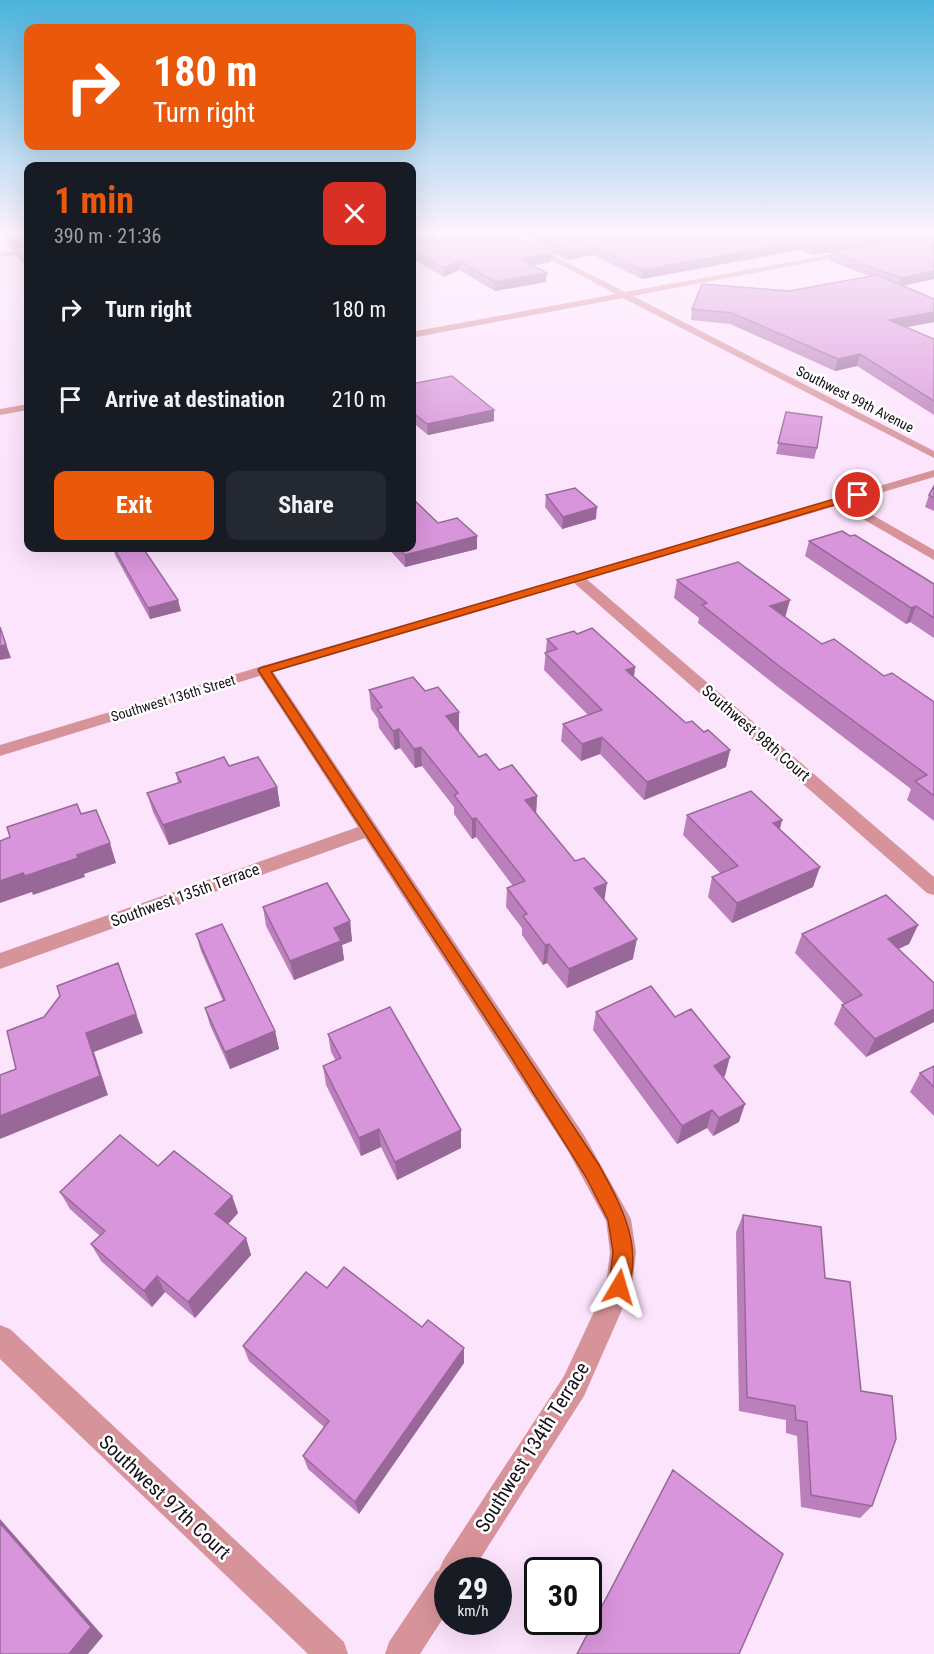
<!DOCTYPE html>
<meta charset="utf-8">
<style>
body{margin:0;font-family:"Roboto Condensed",sans-serif;background:#242831;color:#f1f3f6;height:100vh;display:flex;flex-direction:column;font-size:22px;white-space:nowrap}
*{box-sizing:border-box;margin:0}
p{font-size:20px;color:#9ea1a6}
.icon{flex:none;width:33px;height:33px;fill:none;stroke:currentColor;stroke-width:2;stroke-linecap:round;stroke-linejoin:round}
.map{position:relative;flex:1;overflow:hidden}
.sheet{position:absolute;left:24px;top:162px;width:392px;height:390px;display:flex;flex-direction:column;background:#171b24;border-radius:12px;box-shadow:0 6px 24px #0002}
.sheet>*{flex:none}
.hud{position:absolute;left:24px;top:24px;width:392px;height:126px;border-radius:12px;box-shadow:0 6px 24px #0002;background:#ea580c;color:#fff;overflow:hidden}
.speed{position:absolute;left:434px;top:1557px;display:flex;gap:12px;font-size:30px;font-weight:700;text-align:center}
.speed>*{display:grid;place-content:center;width:78px;height:78px;border-radius:50%;background:#171b24;box-shadow:0 6px 24px #0002;line-height:1}
.speed small{font-size:15px;font-weight:400}
.speed .limit{border:3px solid #111;border-radius:9px;background:#fff;color:#111}
.pin{position:absolute;display:grid;place-items:center;width:51px;height:51px;color:#fff;margin:-26px;border:3px solid #fff;border-radius:50%;box-shadow:0 2px 6px #0007}
.me{position:absolute;width:66px;margin:-33px;rotate:7deg;stroke-linejoin:round;filter:drop-shadow(0 0 4px #0008)}
.turn{display:flex;align-items:center;gap:21px;height:126px;padding:0 30px;font-size:27px}
.turn .icon{width:78px;height:78px;stroke-width:2.5}
.turn b{display:block;font-size:42px;line-height:51px}
.round{display:grid;place-items:center;flex:none;width:63px;height:63px;border-radius:12px;background:#242831}
.summary{display:flex;align-items:center;justify-content:space-between;height:102px;padding:0 30px}
h1{font-size:36px;font-weight:700;line-height:45px;color:#ea580c}
.primary-button{display:flex;gap:12px;margin-top:auto;padding:12px 30px}
.primary-button a{flex:1;height:69px;border-radius:12px;background:#ea580c;color:#fff;font-size:24px;font-weight:700;line-height:69px;text-align:center}
.primary-button a+a{background:#242831;color:#f1f3f6}
ul{padding:0;list-style:none}
li{display:flex;align-items:center;gap:18px;height:90px;padding:0 30px}
li div{flex:1}
li b{display:block;font-size:22px}
li em{font-style:normal}
.map>svg:first-child{display:block}
.lines{fill:none;stroke-linecap:round;stroke-linejoin:round}
.minor{fill:#d7939a;fill-rule:evenodd}
.tertiary{fill:#d7939a;fill-rule:evenodd}
.wall{fill:#bb80bc}
.shaded-wall{fill:#986899}
.building{fill:#d995db;stroke:#986899;stroke-width:1.5}
.route{fill:#ea580c;stroke:#983908;stroke-width:1.5}
.labels{text-anchor:middle;dominant-baseline:central;stroke-width:5;stroke-linejoin:round;paint-order:stroke}
.far-street-label{font-size:14px;fill:#181018;stroke:#fff}
.street-label{font-size:16px;fill:#181018;stroke:#fff}
.near-street-label{font-size:20px;fill:#181018;stroke:#fff}
</style>
<div class="map">
<svg width="934" height="1654" viewBox="0 0 934 1654">
<rect width="100%" height="100%" fill="#fde4fd"/>
<g class="lines">
<path class="minor" d="M504,235H513L625,292L857,250L858,252L854,254L633,296L934,451V458L623,298L411,338V332L616,294Z
M28,249V253L0,257V253Z
M28,404V410L0,415V409Z
M839,496L934,550V560L835,503V497Z
M578,575L583,576L934,877V895L927,893L573,582L571,579Z
M264,665L272,670L584,1135L631,1219L636,1252L632,1287L584,1396L473,1570H447V1612L420,1654H385L389,1642L436,1572L439,1570L444,1559L564,1376L606,1286L610,1252L606,1221L568,1151L365,838L0,969V953L358,827L256,670Z
M0,1325L10,1329L344,1642L348,1654H308L0,1359Z"/>
<path class="tertiary" d="M934,470V477L269,673L0,756V745L259,667Z"/>
</g>
<path class="wall" d="M0,235H28V271L17,257L15,249H11Z
M411,235L552,254L551,262L532,265L546,282L495,291L459,270L444,277L411,258Z
M531,235H934V279L903,286L934,299V322L906,327L934,339V415L857,366L835,371L730,324L691,320L692,309L869,276L830,261L831,252L914,237L813,255L800,250L642,279L593,255L567,260L531,241Z
M411,384L494,410V421L428,435L411,421Z
M786,412L817,448L814,459L776,454Z
M934,486V511L925,507L929,495Z
M546,495L596,519L562,529L545,507Z
M438,523L477,536V549L405,567L388,548H411Z
M809,541L934,584V638L910,622L906,624L805,556Z
M113,548H143L181,611L150,619L115,555Z
M677,580L785,617L822,644L934,702V821L907,800L911,789L774,684L698,623L699,618L674,598Z
M577,634L635,667L634,676L686,723L704,732L730,750L726,767L644,800L600,754L581,761L561,741L563,724L588,715L544,670L547,639Z
M369,690L459,731L458,732L479,757L537,796L536,814L604,901L633,959L567,988L547,963L543,965L522,935V928L506,907L507,888L513,886L476,837L472,839L454,814V807L422,766L415,768L400,748L395,750L379,728L378,719L371,709Z
M176,773L277,787L280,806L169,845L153,812L147,793L178,783Z
M687,815L782,820L780,829L813,887L732,923L708,897L712,877L721,874L683,835Z
M263,907L350,921L352,941L342,945L344,960L294,980L266,926Z
M918,925L909,944L898,949L934,983V1022L866,1057L834,1024L842,1005L844,1004L795,953L802,934Z
M196,934L275,1031L279,1049L230,1069L210,1025L205,1008L223,1001L201,951Z
M596,1012L725,1076L723,1077L739,1122L713,1136L707,1128L677,1144L593,1030Z
M328,1034L461,1130V1148L397,1180L381,1147L361,1156L326,1085L323,1066L336,1061L331,1052Z
M934,1066V1116L910,1092L920,1073Z
M158,1166L232,1196L238,1213L228,1224L246,1238L251,1255L195,1318L165,1292L152,1307L101,1261L91,1244L100,1236L70,1209L60,1192Z
M743,1215L825,1278L872,1506L860,1518L801,1507L797,1436L786,1433V1420L739,1411L736,1232Z
M327,1288L464,1363L359,1514L308,1469L303,1456L324,1427L249,1361L243,1346Z"/>
<path class="shaded-wall" d="M881,235H926L813,255L815,246Z
M27,239L28,247L11,249L8,241Z
M802,241L800,250L642,279L643,270Z
M594,247L593,255L567,260L568,251Z
M552,254L551,262L519,268L520,259Z
M459,261V270L444,277V268Z
M934,271V279L897,287L900,278Z
M547,273L546,282L495,291V282Z
M934,312V322L886,331L889,320Z
M860,354L857,366L835,371L838,359Z
M494,410V421L428,435L427,424Z
M597,507L596,519L562,529L563,517Z
M477,536V549L405,567V555Z
M178,600L181,611L150,619L148,608Z
M790,600L785,618L770,606Z
M916,606L910,622L906,624L911,608Z
M0,627L11,658L0,660Z
M635,667L633,684L626,670Z
M459,712V731L446,735V716Z
M399,729L400,748L395,750L393,731Z
M602,737L600,754L581,761L582,744Z
M421,747L422,766L415,768L414,749Z
M730,750L726,767L644,800L647,782Z
M277,787L280,806L169,845L163,825Z
M537,796L536,815L525,800Z
M476,818V837L472,839V819Z
M782,820L777,839L773,823Z
M110,843L116,863L84,874L85,877L33,895L32,892L0,903V881Z
M820,867L813,887L732,923L737,903Z
M607,883L604,903L594,888Z
M350,921L352,941L342,945L344,960L294,980L290,961L334,928Z
M918,925L909,944L879,958L888,939Z
M637,939L633,959L567,988L569,969Z
M549,944L547,963L543,965L545,945Z
M118,963L143,1033L94,1052L108,1095L0,1139V1116L86,1033Z
M934,1009V1022L866,1057L875,1039Z
M275,1031L279,1049L230,1069L225,1052Z
M730,1057L725,1076L709,1085L714,1066Z
M745,1104L739,1122L713,1136L719,1118Z
M712,1110L707,1128L677,1144L682,1126Z
M379,1129L381,1147L361,1156L359,1138Z
M461,1130V1148L397,1180L395,1162Z
M232,1196L238,1213L222,1231L215,1214Z
M246,1238L251,1255L195,1318L188,1302Z
M157,1276L165,1292L152,1307L144,1291Z
M464,1348V1363L359,1514L355,1502Z
M0,1519L103,1636L88,1654H69L0,1523Z"/>
<path class="building" d="M4,235H28V265L14,248L27,246V239L8,241Z
M411,235H515L552,254L520,259L547,273L495,282L459,261L444,268L411,250Z
M536,235H881L815,246L802,241L643,270L594,247L568,251Z
M926,235H934V271L900,278L831,252Z
M877,275L934,299V312L889,320L934,339V401L860,354L838,359L732,313L692,309L702,284L789,291Z
M452,376L494,410L427,424L411,411V384Z
M786,412L822,417L817,448L778,443Z
M934,486V498L929,495Z
M575,488L597,507L563,517L546,495Z
M411,497L438,523L457,518L477,536L405,555L398,548H411Z
M842,531L850,536L855,535L934,584V618L916,606L911,608L809,541Z
M114,548H143L178,600L148,608Z
M738,562L790,600L770,606L822,644L834,639L884,676L892,673L934,702V796L915,781L927,775L779,666L702,605L707,603L677,580Z
M0,627L6,645L0,646Z
M592,628L635,667L626,670L686,723L692,721L704,732L708,730L730,750L647,782L602,737L582,744L563,724L602,710L545,653L557,649L547,639L574,631L577,634Z
M413,677L425,691L438,687L459,712L446,716L479,757L486,754L499,770L512,765L537,796L525,800L575,861L584,858L607,883L594,888L637,939L569,969L549,944L545,945L523,916L527,914L507,888L525,881L476,818L472,819L454,795L458,793L421,747L414,749L399,729L393,731L377,709L382,707L369,690Z
M224,757L229,766L258,757L277,787L163,825L147,793L181,782L176,773Z
M751,791L782,820L773,823L820,867L737,903L712,877L738,866L687,815Z
M77,804L81,814L96,810L110,843L77,855L78,858L25,876L23,873L0,881V841L10,837L7,827Z
M327,883L350,921L334,928L341,941L290,961L263,907Z
M886,895L918,925L888,939L934,983V1009L875,1039L842,1005L862,995L802,934Z
M222,924L275,1031L225,1052L205,1008L225,1000L196,934Z
M118,963L136,1014L86,1033L100,1076L0,1116V1075L16,1069L7,1031L44,1017L60,996L57,986Z
M651,986L675,1017L691,1009L730,1057L714,1066L745,1104L719,1118L712,1110L682,1126L596,1012Z
M390,1007L461,1130L395,1162L379,1129L359,1138L323,1066L341,1058L328,1034Z
M934,1066V1087L920,1073Z
M120,1135L158,1166L174,1151L232,1196L215,1214L246,1238L188,1302L157,1276L144,1291L91,1244L105,1231L60,1192Z
M743,1215L821,1227L825,1278L850,1282L861,1391L892,1396L896,1439L872,1506L811,1495L807,1422L796,1420L795,1406L747,1397Z
M344,1267L422,1327L428,1320L464,1348L355,1502L303,1456L329,1421L243,1346L306,1272L327,1288Z
M673,1470L783,1554L739,1654H577Z
M0,1523L91,1627L69,1654H0Z"/>
<linearGradient id="sky" x2="0" y2="1"><stop stop-color="#4bb3dc"/><stop offset="0.5" stop-color="#fef3fe"/><stop offset="1" stop-color="#fef3fe" stop-opacity="0"/></linearGradient>
<rect width="934" height="466" fill="url(#sky)"/>
<path class="route" d="M858,492L861,493V497L271,672L599,1165C621,1205 645,1247 626,1294L619,1297L612,1294L609,1287L613,1252L608,1220L586,1177L504,1046L258,670L260,668Z"/>
<g class="labels">
<g class="far-street-label">
<text transform="translate(855 399) rotate(27)">Southwest 99th Avenue</text>
<text transform="translate(173 698) rotate(-17)">Southwest 136th Street</text>
</g>
<g class="street-label">
<text transform="translate(756 733) rotate(41)">Southwest 98th Court</text>
<text transform="translate(185 895) rotate(-20)">Southwest 135th Terrace</text>
</g>
<g class="near-street-label">
<text transform="translate(532 1447) rotate(-58)">Southwest 134th Terrace</text>
<text transform="translate(165 1497) rotate(43)">Southwest 97th Court</text>
</g>
</g>
</svg>
<div class="speed"><div>29<small>km/h</small></div><div class="limit">30</div></div>
<div class="pin" style="left:858px;top:495px;background:#d93025"><svg class="icon" aria-label="arrive" viewBox="0 0 24 24"><path d="M6 21V4h12l-3 4 3 4H6"/></svg></div>
<svg class="me" style="left:619px;top:1287px" viewBox="-20 -20 40 40"><path d="M0-17L14 15 0 8-14 15z" fill="#ea580c" stroke="#fff" stroke-width="4"/></svg>
<div class="hud">
<div class="turn"><svg class="icon" aria-label="right" viewBox="0 0 24 24"><path d="M7 20v-9h11M14 6l5 5-5 5"/></svg><div><b>180 m</b>Turn right</div></div>
</div>
<section class="sheet">
<div class="summary"><div><h1>1 min</h1><p>390 m · 21:36</p></div><a class="round" style="background:#d93025;color:#fff"><svg class="icon" aria-label="close" viewBox="0 0 24 24"><path d="M6 6l12 12M18 6L6 18"/></svg></a></div>
<ul>
<li><svg class="icon" aria-label="right" viewBox="0 0 24 24"><path d="M7 20v-9h11M14 6l5 5-5 5"/></svg><div><b>Turn right</b></div><em>180 m</em></li>
<li><svg class="icon" aria-label="arrive" viewBox="0 0 24 24"><path d="M6 21V4h12l-3 4 3 4H6"/></svg><div><b>Arrive at destination</b></div><em>210 m</em></li>
</ul>
<div class="primary-button"><a>Exit</a><a>Share</a></div>
</section>
</div>
